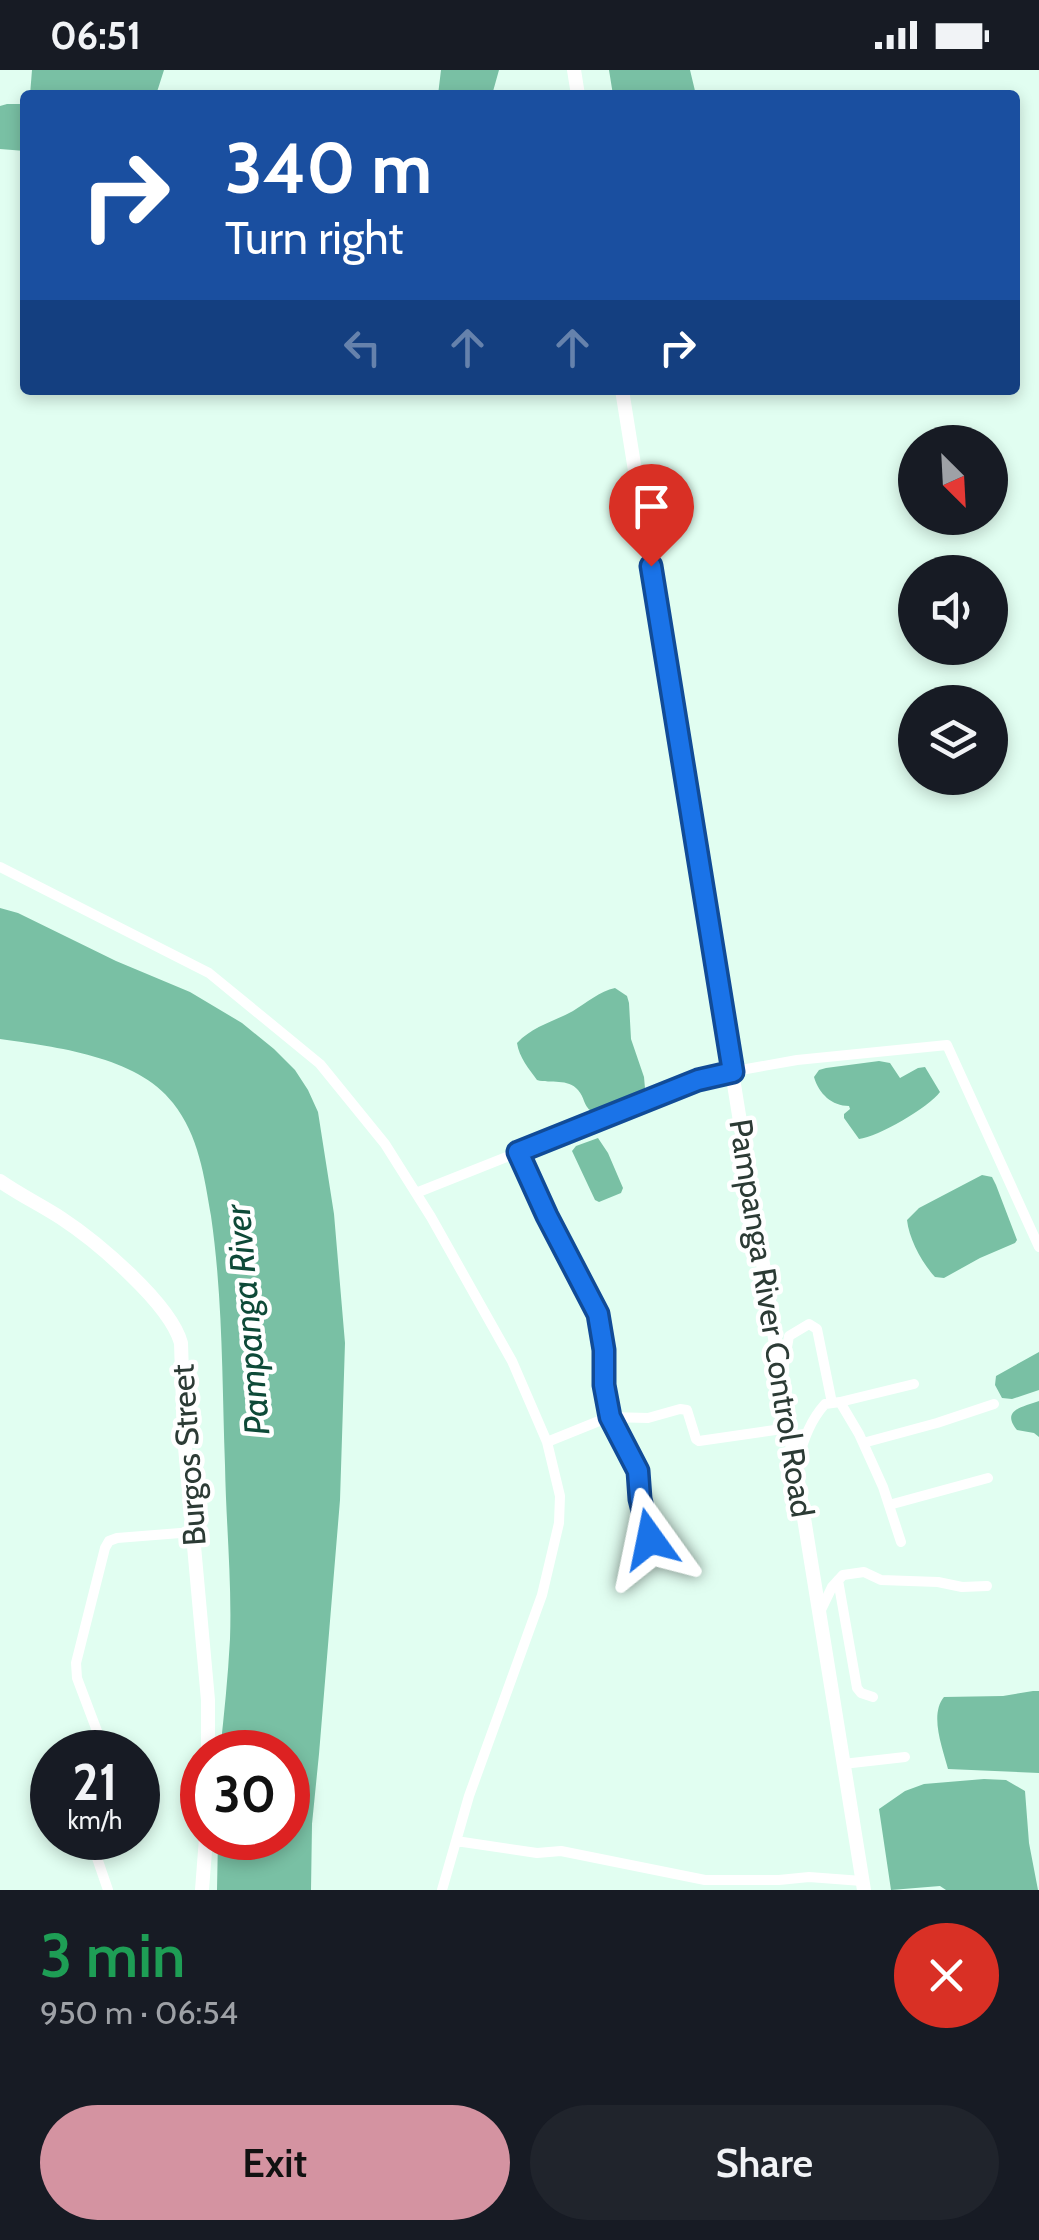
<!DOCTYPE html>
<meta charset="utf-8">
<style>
body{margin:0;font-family:Cabin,sans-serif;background:#20242c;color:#f1f3f6;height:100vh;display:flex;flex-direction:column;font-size:38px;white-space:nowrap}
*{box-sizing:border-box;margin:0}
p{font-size:32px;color:#9ea1a6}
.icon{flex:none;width:55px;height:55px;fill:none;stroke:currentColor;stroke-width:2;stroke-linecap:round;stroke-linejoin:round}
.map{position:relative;height:1820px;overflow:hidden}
.details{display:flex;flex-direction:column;background:#171b24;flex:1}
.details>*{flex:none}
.banner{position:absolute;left:20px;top:20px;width:1000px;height:305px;border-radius:10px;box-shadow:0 5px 15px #0003;background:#1a4fa0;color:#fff;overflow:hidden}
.needle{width:65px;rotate:156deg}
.fabs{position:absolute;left:898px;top:355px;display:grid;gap:20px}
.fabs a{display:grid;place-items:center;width:110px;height:110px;border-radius:50%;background:#171b24;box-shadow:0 5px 15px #0003;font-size:50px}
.speed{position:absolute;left:30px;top:1660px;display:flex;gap:20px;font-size:50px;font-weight:700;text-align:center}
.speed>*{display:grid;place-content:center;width:130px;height:130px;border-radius:50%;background:#171b24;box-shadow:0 5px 15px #0003;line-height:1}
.speed small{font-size:25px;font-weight:400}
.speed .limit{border:15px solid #d22;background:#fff;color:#111}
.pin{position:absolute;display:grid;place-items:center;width:85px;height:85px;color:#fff;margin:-102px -42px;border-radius:50% 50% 50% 0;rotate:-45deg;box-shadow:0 0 10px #0007}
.pin .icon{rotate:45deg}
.me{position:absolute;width:110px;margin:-55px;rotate:348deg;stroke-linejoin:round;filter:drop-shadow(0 0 8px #0008)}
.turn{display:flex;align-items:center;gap:35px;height:210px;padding:0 40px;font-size:45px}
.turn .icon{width:130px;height:130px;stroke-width:2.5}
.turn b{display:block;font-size:70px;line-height:85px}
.lanes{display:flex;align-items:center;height:95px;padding:0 40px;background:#0003;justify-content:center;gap:50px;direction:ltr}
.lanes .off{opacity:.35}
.round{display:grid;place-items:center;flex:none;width:105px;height:105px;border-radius:52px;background:#20242c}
.overview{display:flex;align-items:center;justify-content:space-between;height:170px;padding:0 40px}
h1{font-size:60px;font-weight:600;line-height:75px;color:#1e9e55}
.action{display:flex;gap:20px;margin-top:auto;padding:20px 40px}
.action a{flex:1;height:115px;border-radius:60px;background:#d493a1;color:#111;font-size:40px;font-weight:600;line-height:115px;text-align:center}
.action a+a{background:#20242c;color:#f1f3f6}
.status{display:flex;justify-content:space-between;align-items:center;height:70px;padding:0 50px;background:#171b24;direction:ltr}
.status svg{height:28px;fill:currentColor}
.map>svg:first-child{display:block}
.water{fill:#79c0a4}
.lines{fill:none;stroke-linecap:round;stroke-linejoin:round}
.street{stroke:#fff;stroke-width:10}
.secondary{stroke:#fff;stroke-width:14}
.route-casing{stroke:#114b97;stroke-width:25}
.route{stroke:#1a73e8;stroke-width:18}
.labels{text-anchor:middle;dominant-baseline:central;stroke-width:9;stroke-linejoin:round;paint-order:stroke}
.street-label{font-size:32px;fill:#2c3b35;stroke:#fff}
.water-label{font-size:35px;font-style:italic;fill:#0e4a38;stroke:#fff}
</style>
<div class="status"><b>06:51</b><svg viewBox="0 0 49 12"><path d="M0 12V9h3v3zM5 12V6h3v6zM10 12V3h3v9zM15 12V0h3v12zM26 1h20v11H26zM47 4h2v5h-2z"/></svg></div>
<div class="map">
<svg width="1039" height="1820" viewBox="0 0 1039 1820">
<rect width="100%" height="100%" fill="#e1fef1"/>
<path class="water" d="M32,0H164L156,25H30Z
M441,0H499L492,25H438Z
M609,0H690L696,25H613Z
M7,34H25V81L0,79V36Z
M0,838L18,843L116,891L190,922L242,953L274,979L295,1000L308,1020L318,1042L334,1144L345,1273L340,1430L319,1684L312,1754L311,1820H217L218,1768H288V1682H220C224,1645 228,1607 230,1569C232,1512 226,1453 225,1395C222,1312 223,1229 211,1146C204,1106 199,1066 173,1033C137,986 55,977 0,969Z
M615,918L627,926L629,933L631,969L644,1007L645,1018C636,1028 604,1040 591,1041C583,1035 585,1028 578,1020C568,1008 551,1014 537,1010C529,999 519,987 517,973C533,956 553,952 573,941C586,933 600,921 615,918Z
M879,991L890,993L900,1008L918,998L925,997L940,1022C929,1037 878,1067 859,1069L844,1048V1044L850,1039L849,1036C832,1036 819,1024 814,1007L819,1000L826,998Z
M598,1068L608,1083L623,1118L621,1123L599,1132L595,1130L572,1081L576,1076Z
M982,1105L992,1107L996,1115L1017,1170L1015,1173L980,1188L944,1208L935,1207C922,1193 909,1169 907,1150L919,1138Z
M1039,1282V1320L1012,1329L1002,1328L995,1315L996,1306Z
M1039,1331V1367L1034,1363L1017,1360C1000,1339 1024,1337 1039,1331Z
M1033,1621H1039V1703L948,1699C943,1679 929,1645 944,1627L1003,1626Z
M984,1709L1006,1710L1025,1721L1029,1773L1038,1820H946L940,1816L891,1820L879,1739L905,1721L924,1714Z"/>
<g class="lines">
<path class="street" d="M0,797L209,903L320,994L385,1074L431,1147L512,1291L547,1372L560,1426L559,1453L542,1525L469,1726L442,1820
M518,1082L547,1145L598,1244L604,1279V1315L609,1347L638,1401L640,1429L650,1469
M416,1123L713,1005L797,990L947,975L1039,1177
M783,1300L789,1266L809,1254L817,1259L832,1333
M840,1332L914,1314
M547,1372L609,1347L648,1348L680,1339L687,1340L696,1369L699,1371L789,1358
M863,1373L937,1353L994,1334
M797,1392C804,1370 809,1352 825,1334L840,1332L859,1364L883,1417L901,1472
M889,1435L988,1408
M838,1510L857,1618L861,1623L873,1627
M819,1544L832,1517L843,1505L864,1502L881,1510L938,1512L962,1517L987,1516
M105,1682L77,1608L76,1593L105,1478L109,1471L117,1468L193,1462
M843,1694L905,1687
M98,1768L97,1788L108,1820
M456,1771L537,1783L561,1781L705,1810H779L809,1807L862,1811"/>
<path class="secondary" d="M574,0L578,25
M622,320L864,1820
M0,1111C20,1125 41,1135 61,1148C96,1171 170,1233 181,1273L184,1366L208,1630V1682
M202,1820L206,1768"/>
</g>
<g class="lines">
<g class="route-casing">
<path id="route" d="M650,1469L640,1429L638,1401L610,1347L604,1315V1280L598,1244L547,1146L518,1082L698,1010L733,1002L651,496"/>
</g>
<use href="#route" class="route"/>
</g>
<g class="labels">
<g class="street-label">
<text transform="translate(772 1248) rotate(81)">Pampanga River Control Road</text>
<text transform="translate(188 1385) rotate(-94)">Burgos Street</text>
</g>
<g class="water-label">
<text transform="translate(247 1250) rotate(-95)">Pampanga River</text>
</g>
</g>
</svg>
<div class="fabs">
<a><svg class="needle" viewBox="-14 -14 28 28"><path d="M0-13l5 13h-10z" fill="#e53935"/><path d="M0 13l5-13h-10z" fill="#9ea1a6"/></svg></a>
<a><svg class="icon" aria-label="sound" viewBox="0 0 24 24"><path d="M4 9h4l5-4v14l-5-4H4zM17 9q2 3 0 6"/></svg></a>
<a><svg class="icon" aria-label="layers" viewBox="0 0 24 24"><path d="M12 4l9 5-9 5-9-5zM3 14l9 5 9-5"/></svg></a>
</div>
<div class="speed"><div>21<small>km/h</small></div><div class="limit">30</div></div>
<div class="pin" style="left:651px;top:496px;background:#d93025"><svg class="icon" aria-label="arrive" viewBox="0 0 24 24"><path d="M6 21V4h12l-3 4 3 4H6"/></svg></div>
<svg class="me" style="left:650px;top:1469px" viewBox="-20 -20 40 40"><path d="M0-17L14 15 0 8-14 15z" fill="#1a73e8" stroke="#fff" stroke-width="4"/></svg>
<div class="banner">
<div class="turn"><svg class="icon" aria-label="right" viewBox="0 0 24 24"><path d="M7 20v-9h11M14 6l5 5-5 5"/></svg><div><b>340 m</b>Turn right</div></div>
<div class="lanes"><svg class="icon off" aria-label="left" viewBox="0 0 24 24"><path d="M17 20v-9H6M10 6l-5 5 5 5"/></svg><svg class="icon off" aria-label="ahead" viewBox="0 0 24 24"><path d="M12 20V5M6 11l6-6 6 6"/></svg><svg class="icon off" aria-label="ahead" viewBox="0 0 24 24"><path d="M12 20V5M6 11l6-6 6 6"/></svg><svg class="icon" aria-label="right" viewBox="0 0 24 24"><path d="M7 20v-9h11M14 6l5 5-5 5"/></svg></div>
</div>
</div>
<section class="details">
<div class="overview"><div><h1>3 min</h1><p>950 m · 06:54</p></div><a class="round" style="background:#d93025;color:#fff"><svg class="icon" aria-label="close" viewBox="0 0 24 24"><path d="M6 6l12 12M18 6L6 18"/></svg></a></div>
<div class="action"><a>Exit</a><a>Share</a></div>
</section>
